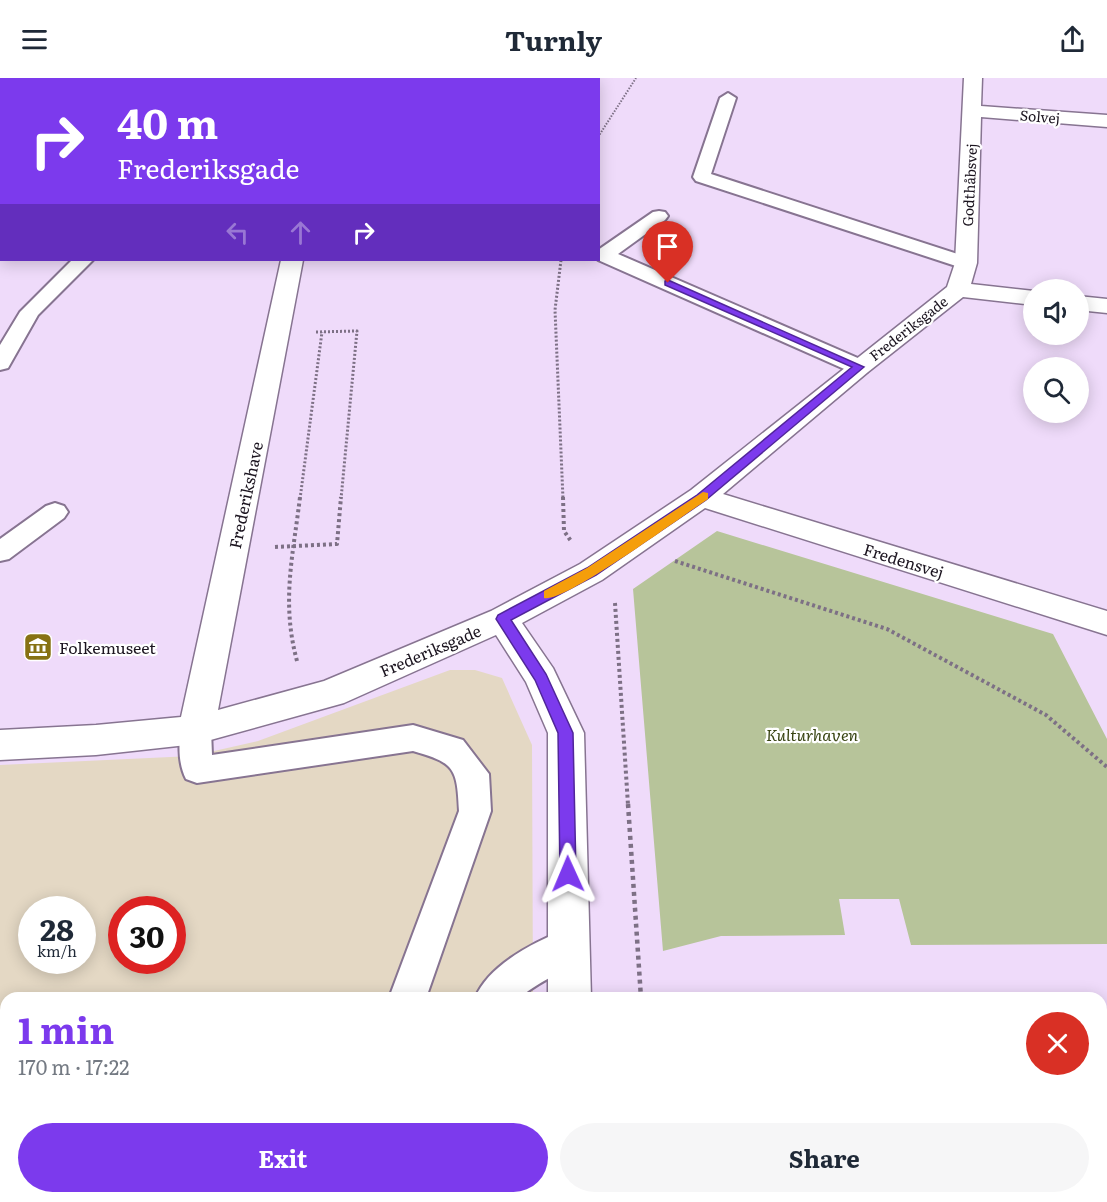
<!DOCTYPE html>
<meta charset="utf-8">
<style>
body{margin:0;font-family:Literata,serif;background:#f6f6f7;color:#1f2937;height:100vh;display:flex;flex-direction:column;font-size:22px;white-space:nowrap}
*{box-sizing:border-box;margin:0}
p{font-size:20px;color:#747a83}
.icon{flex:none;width:33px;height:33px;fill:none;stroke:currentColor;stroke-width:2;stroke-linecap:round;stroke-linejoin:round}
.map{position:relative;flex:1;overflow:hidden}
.drawer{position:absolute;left:0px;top:914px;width:1107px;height:212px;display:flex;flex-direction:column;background:#fff;border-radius:18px 18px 0 0;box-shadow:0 3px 15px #0003}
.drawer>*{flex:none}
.top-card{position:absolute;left:0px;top:0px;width:600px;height:183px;box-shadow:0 3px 15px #0003;background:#7c3aed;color:#fff;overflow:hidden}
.fabs{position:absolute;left:1023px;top:201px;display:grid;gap:12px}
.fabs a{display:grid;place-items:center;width:66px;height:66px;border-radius:50%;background:#fff;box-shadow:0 3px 15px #0003;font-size:30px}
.speed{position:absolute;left:18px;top:818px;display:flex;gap:12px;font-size:30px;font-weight:700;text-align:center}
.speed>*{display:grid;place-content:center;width:78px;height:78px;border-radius:50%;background:#fff;box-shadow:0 3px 15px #0003;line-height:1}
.speed small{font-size:15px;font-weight:400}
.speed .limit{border:9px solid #d22;background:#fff;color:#111}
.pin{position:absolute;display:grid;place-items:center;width:51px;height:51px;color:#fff;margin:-62px -26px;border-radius:50% 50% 50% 0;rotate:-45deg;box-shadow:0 0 6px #0007}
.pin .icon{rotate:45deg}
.me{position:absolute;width:66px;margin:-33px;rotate:359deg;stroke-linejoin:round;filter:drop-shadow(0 0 4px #0008)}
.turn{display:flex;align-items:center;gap:21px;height:126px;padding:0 18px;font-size:27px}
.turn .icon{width:78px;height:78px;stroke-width:2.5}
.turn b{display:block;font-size:42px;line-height:51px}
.lanes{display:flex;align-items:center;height:57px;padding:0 18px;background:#0003;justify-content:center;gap:30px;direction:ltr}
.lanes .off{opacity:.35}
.round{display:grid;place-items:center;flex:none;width:63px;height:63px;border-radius:32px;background:#f6f6f7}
.head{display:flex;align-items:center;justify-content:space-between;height:102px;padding:0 18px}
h1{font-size:36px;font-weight:700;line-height:45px;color:#7c3aed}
.primary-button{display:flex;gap:12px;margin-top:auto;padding:12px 18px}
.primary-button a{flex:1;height:69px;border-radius:36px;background:#7c3aed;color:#fff;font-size:24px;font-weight:700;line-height:69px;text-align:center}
.primary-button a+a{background:#f6f6f7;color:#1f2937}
header{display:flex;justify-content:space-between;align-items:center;height:78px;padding:0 18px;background:#fff;font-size:27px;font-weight:700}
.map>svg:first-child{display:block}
.commercial{fill:#e4d8c4;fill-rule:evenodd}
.green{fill:#b7c49a}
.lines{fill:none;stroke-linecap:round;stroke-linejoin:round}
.service-casing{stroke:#877491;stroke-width:4}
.minor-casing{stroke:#877491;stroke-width:3}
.path-far3{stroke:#7d7085;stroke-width:2;stroke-dasharray:1.5 1.5;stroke-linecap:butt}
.path-far2{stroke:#7d7085;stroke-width:3;stroke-dasharray:2 2;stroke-linecap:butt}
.path-far1{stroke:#7d7085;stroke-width:4;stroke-dasharray:3 3;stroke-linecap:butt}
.path{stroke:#7d7085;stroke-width:4.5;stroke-dasharray:4 4;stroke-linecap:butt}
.service{fill:#fff;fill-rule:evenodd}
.minor{fill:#fff;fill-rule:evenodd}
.route{fill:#7c3aed;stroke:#51269a;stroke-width:1.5}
.slow{fill:#f59e0b}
.labels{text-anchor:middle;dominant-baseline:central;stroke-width:4.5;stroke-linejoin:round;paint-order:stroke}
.far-street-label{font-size:14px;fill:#1b141f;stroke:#fff}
.street-label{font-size:16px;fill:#1b141f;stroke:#fff}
.poi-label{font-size:16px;fill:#1b141f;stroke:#fff;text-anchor:start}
.park-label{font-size:16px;font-style:italic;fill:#374311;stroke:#fff}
</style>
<header><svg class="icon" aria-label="menu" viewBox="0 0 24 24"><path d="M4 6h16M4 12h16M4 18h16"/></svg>Turnly<svg class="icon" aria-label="share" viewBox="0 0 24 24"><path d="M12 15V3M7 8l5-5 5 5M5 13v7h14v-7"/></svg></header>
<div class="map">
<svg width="1107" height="1124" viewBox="0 0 1107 1124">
<rect width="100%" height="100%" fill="#efdbfa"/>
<path class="commercial" d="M450,592H475L502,600L532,667L533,919L6,920V1119H534V1124H0V687L192,678L258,663ZM32,831H82V882H32ZM122,831H172V882H122Z"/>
<path class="green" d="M717,453L1053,556L1107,661V866L911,867L899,821H839L845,857L721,858L663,873L633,511Z"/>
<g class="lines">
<g class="service-casing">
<path id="service" d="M728,15L736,20L711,96L973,181L976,185L973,189H959L696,103L693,99L720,20Z
M659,133L665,134L668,138L665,142L618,176L867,284L870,289L867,294H851L598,182V172L653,134Z
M72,182H93L38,237L8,290L0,292V267L20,234Z
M55,425L64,428L68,434L64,440L9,481L0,483V461L46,428Z
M196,640L207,643L211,652L212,677L413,647L463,662L489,696L491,733L426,920H389L459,733C457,690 455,685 413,673L197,705L186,701C178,686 177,659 185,643Z
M569,850L582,855L587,867C576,893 540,900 520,920H475C489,886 536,863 569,850Z
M426,1119H468V1124H426Z"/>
</g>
<g class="minor-casing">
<path id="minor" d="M204,0H223L203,2Z
M964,0H982L981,28L1107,37V49L981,39L977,185L971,206L1034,213V227L963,219L868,294L723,416L1107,533V557L705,430L602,502L522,545L553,590L584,655L591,920H548V655L526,604L496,557L344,625L196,666L96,677L0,682V652L96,647L181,639L281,182H303L218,632L324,603L491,533L580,486L691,412L947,209L955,185Z
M1078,218L1107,221V235L1078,232Z
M549,1119H597V1124H549Z"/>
</g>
<path class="path-far3" d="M598,59L636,0"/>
<path class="path-far2" d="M561,182L555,232L563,421
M316,254L357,253L341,421
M300,421L322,254"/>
<path class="path-far1" d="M563,419L564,453L571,463
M275,469L337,466L341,419
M675,483L887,551L1046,637L1107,689
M615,525L628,727
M297,583C281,524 293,478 300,419"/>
<path class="path" d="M628,726L641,920
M654,1119L655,1124"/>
<use href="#service" class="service"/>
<use href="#minor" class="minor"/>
</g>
<path class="route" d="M668,202L864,289L706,422L596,497L511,542L546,596L573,655L576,796L574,801L568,803L562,801L560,796L558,655L535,602L496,541L498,537L587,490L697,417L852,289L665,207V203Z"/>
<path class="slow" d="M703,414L708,415V421C685,436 563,526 544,520V513L587,490Z"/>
<defs>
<g id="museum-square" transform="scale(1.5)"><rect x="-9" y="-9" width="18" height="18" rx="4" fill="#877214" stroke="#fff"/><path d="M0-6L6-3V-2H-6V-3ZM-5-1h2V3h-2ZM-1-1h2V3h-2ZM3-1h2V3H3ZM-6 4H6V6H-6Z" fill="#fff"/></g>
</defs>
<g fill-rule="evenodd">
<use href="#museum-square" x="38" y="569"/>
</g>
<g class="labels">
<g class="far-street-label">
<text transform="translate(1040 38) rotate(5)">Solvej</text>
<text transform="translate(969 107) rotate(-87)">Godthåbsvej</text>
<text transform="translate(908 250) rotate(-38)">Frederiksgade</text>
</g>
<g class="street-label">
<text transform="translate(245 417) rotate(-78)">Frederikshave</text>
<text transform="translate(904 482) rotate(17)">Fredensvej</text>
<text transform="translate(430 572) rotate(-23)">Frederiksgade</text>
</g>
<g class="poi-label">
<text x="59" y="569">Folkemuseet</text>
</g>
<g class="park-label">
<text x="812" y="656">Kulturhaven</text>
</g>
</g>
</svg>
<div class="fabs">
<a><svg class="icon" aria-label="sound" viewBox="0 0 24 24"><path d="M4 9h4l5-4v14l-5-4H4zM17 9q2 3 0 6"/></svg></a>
<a><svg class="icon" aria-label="search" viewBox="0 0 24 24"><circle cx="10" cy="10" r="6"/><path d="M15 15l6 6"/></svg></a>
</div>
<div class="speed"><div>28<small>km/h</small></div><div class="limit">30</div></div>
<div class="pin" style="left:668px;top:205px;background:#d93025"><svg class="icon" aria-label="arrive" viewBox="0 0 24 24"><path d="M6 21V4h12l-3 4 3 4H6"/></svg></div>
<svg class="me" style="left:568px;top:796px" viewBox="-20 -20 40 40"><path d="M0-17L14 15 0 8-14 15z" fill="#7c3aed" stroke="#fff" stroke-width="4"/></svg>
<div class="top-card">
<div class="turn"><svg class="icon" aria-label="right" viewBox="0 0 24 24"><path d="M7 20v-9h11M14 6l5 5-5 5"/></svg><div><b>40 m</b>Frederiksgade</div></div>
<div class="lanes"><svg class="icon off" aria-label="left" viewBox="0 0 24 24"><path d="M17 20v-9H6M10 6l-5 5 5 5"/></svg><svg class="icon off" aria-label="ahead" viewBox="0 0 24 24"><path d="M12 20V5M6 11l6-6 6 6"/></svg><svg class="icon" aria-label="right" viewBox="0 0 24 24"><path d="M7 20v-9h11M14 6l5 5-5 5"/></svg></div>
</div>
<section class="drawer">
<div class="head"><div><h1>1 min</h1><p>170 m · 17:22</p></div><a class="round" style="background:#d93025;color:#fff"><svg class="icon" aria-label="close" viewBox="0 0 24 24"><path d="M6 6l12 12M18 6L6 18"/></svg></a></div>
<div class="primary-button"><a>Exit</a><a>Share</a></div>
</section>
</div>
